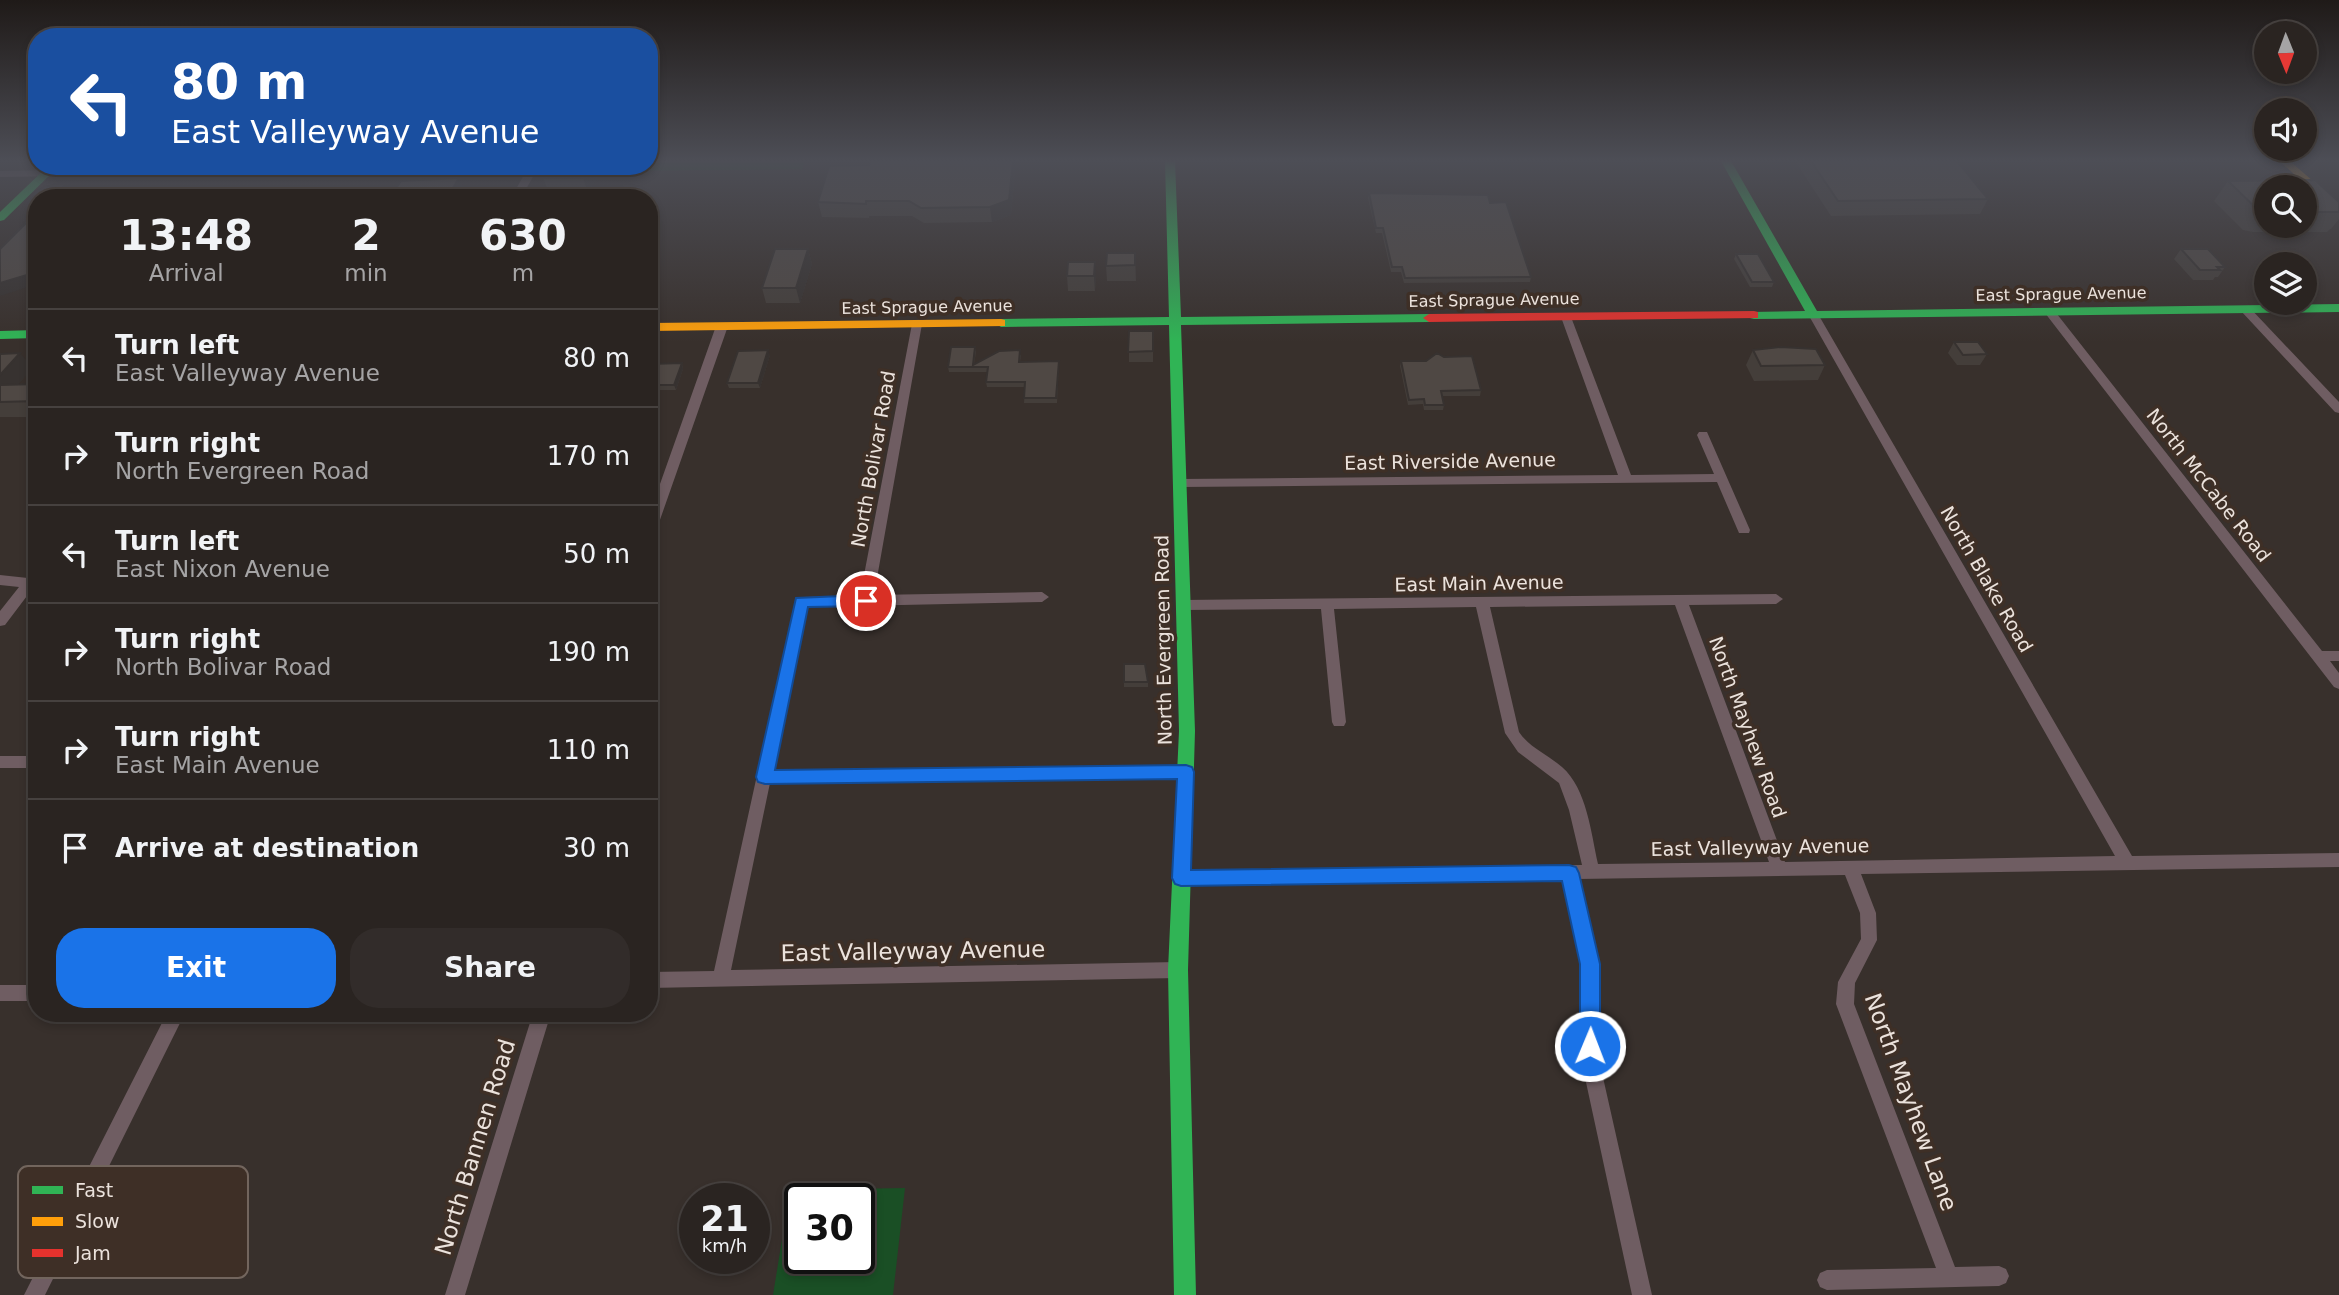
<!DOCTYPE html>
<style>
body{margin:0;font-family:"DejaVu Sans",sans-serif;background:#322c2a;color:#f1f3f6;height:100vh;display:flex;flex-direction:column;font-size:26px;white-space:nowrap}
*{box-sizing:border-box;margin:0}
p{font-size:23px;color:#a5a4a5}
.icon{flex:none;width:38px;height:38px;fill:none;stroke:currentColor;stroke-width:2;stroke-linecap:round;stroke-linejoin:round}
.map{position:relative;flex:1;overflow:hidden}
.panel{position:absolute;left:28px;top:189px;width:630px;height:833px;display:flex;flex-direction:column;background:#2a2421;border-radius:28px;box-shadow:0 4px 10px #0003,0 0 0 2px #46413f}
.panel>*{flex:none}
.hud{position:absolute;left:28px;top:28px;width:630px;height:147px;border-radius:28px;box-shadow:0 4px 10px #0003,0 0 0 2px #46413f;background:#1a4fa0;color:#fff;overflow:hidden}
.needle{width:46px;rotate:179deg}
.fabs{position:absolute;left:2254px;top:21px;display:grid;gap:14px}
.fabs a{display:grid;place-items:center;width:63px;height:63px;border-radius:50%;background:#2a2421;box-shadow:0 4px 10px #0003,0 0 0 2px #46413f;font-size:35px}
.speed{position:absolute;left:679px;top:1183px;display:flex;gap:14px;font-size:35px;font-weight:700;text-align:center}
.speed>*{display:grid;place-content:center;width:91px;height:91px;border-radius:50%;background:#2a2421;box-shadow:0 4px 10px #0003,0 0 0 2px #46413f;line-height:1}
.speed small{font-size:18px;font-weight:400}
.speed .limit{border:4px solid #111;border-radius:10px;background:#fff;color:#111}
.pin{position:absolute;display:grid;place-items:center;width:60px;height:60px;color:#fff;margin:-30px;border:4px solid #fff;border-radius:50%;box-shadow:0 2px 7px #0007}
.me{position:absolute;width:77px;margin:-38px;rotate:1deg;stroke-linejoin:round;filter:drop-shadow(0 0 5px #0008)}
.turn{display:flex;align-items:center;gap:24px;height:147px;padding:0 28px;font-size:32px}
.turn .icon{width:91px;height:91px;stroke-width:2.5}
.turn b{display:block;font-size:49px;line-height:60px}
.eta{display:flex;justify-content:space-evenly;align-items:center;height:119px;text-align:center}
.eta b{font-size:42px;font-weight:800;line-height:49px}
.action{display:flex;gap:14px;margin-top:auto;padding:14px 28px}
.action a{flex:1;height:80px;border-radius:28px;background:#1a73e8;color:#fff;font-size:28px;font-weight:800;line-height:80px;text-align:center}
.action a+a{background:#322c2a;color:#f1f3f6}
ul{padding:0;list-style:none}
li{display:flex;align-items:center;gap:21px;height:98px;padding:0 28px;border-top:2px solid #46413f}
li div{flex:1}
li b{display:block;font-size:26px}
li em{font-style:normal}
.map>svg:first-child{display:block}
.green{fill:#1a4f25;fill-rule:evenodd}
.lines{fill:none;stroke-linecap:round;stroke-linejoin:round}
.street{fill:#6f5d62;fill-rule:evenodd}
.fast{fill:#30b455;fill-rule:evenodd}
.slow{fill:#ff9f0a;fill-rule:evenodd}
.jam{fill:#e5322d;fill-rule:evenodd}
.wall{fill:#443e3a;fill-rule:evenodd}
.shaded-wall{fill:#373230}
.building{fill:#4f4844;stroke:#373230;stroke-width:2}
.route{fill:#1a73e8;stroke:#114b97;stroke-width:2}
.labels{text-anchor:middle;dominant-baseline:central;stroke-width:7;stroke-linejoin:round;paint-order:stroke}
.far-street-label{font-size:16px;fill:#ebe2dc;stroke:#3e2f26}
.street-label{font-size:19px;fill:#ebe2dc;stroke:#3e2f26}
.near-street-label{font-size:23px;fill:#ebe2dc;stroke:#3e2f26}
.key{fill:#3e2f26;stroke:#72655d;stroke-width:2}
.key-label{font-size:19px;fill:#ebe2dc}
</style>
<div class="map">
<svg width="2339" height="1295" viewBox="0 0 2339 1295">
<rect width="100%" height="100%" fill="#38302c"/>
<path class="green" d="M649,161H843H805L802,169L541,172L545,166H649Z
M905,1188L893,1295H773L790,1190ZM800,1199H859V1258H800Z"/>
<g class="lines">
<path class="street" d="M306,166H507L502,169L0,177V171Z
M529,166H539L521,198H511Z
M2245,306L2249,307L2339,402V413L2335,412L2241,311V307Z
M2049,308L2053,309L2322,651H2339V661H2330L2339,673V689L2334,687L2045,313L2044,311Z
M1813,311L1818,314L2132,856L2339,853V867L1861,874L1876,913L1877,940L1855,983L1854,1004L1955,1267L1999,1266L2006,1269L2009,1276L2006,1283L1999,1286L1827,1290L1820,1287L1817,1280L1820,1273L1827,1270L1936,1268L1836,1004L1838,982L1861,939L1860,913L1845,875L1578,879L1598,964L1599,1046L1602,1073L1652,1295H1632L1584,1073L1581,1046L1582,964L1562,879L1181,885L1175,883L1173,878L1175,873L1181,871L1582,865L1569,810L1559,783L1518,752L1505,733L1476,607L1334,609L1346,722L1344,726H1334L1332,722L1321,609L1183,610L1176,605L1183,600L1776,594L1783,599L1776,604L1689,605L1785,862L2115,856L1808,314ZM1675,605L1769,862L1598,864C1591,833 1587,789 1562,767C1547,754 1530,748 1519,732L1490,607Z
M1566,314L1571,317L1631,475L1714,474L1697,435L1699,432H1707L1750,530L1749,533H1739L1717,482L1180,487L1174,483L1180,479L1618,475L1561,317Z
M917,321L922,324L874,595L1042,592L1049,597L1042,602L808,607L773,771L1186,766L1191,768L1194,772L1191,776L1186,778L770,783L731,970L1178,962L1184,964L1186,970L1184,976L1178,978L649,988V972L714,971L795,602L802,597L860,596L912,324Z
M722,323L728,326L655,534L649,539V515L716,326Z
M0,575L37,579V587L33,588L5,625L0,626V611L19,587L0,585Z
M0,756H37V768H0Z
M0,985H37V1001H0Z
M167,1013H185L45,1295H24Z
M533,1013H551L465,1295H445Z"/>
<path class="fast" d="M1165,161H1175L1181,317L1429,314L1435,318L1429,322L1181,325L1195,731L1188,970L1196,1295H1174L1168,970L1179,731L1169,325L1001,327L995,323L1001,319L1169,317Z
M1721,161H1731L1817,311L2339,304V312L1754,319L1750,318V312L1805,311Z
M48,166H59L4,220L0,221V212Z
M37,330V338L0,339V331Z"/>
<path class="slow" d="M2279,161H2290L2339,204V213Z
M1001,319L1005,320V326L649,331V323Z"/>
<path class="jam" d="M1754,311L1758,312V318L1429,322L1423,318L1429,314Z"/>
</g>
<path class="wall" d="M1795,161H1957L1988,199L1980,214L1831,216Z
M1015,172L1011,215L992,222L924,223L912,216H869V218L822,217L818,202Z
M597,177L588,193H549L543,178Z
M2315,180L2339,202V219L2331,229H2330L2327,232H2253L2243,230L2214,201L2228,181ZM2266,187H2305V226H2266Z
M1369,193L1490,203L1531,277L1530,282L1404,283L1401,272H1391L1382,233H1376L1368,198Z
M808,249L812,264L800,303H766L762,288Z
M2181,249L2225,267L2218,277H2215L2213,280H2193L2174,259Z
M1135,253L1136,281H1107L1106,266Z
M1736,254L1774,282L1772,287H1750L1734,259Z
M1068,262L1096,277L1095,291H1068L1067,276Z
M1129,331H1153V362H1129Z
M1954,342L1987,354L1980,365H1957L1948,353Z
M975,347L976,352L974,364L1021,355L1020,362L1059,361L1057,403H1024L1025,387H987L986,382L988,372H949L948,367Z
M1753,350L1825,365L1818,380L1754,381L1746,365Z
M0,354L33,368L18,384H37V417H0Z
M770,355L760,388H729L727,383Z
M1444,357L1481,390L1480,396H1442L1444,405L1443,410H1424L1423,404L1408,405L1400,366L1401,361H1426Z
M682,363L683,369L676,390H649V364Z
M1124,664L1148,682V687H1124Z"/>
<path class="shaded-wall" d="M1013,161L1015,172L1011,215L992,222L990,207Z
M589,166H593L597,177L588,193L583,178Z
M459,178L468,198H447Z
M808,249L812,264L800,303L796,288Z
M1095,262L1096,277L1095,291L1094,276Z
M37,272V284L0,296V283Z
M768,350L770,355L760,388L758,383Z
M20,353L33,368L4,400L0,395V375Z
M682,363L683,369L676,390L674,385Z"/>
<path class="building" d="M870,161H1013L1009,200L990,207L921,208L909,201H866V204L818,202L829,166L869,165Z
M1811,161H1957L1988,199L1838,201Z
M550,166H589L583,178H543Z
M459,178L447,198H385L386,195H391L401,181Z
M2315,180L2339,202V212H2305V187H2266V212L2258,210L2228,181Z
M1369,193L1488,195L1490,203L1506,202L1531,277L1405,278L1402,267H1392L1383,228H1376Z
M27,222H37V272L0,283V249Z
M775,249H808L796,288H762Z
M2181,249H2208L2225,267H2217L2220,270H2200Z
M1107,253H1135V265L1106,266Z
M1736,254H1758L1774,282H1752Z
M1068,262H1095L1094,276H1067Z
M1129,331H1153V351L1128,352Z
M1954,342H1978L1987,354L1963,355Z
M951,347H975L973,365L999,351L1020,350L1019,362L1059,361L1056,398H1024L1025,382H986L988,367H948Z
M1781,347L1816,349L1825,365L1761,366L1753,350Z
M768,350L758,383H727L738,351Z
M20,353L0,375V354Z
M1437,353L1444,357L1472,356L1481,390L1441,391L1444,405H1425L1424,399L1409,400L1401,361H1426Z
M682,363L674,385H649V364Z
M37,384V401L0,402V385Z
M1124,664H1145L1148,682H1124Z"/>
<linearGradient id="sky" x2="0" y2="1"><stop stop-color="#1f1a18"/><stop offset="0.47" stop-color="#4d4e56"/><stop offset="1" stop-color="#4d4e56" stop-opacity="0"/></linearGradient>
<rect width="2339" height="342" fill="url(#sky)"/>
<path class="route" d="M866,595L874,601L866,606L808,607L775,770L1186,765L1192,767L1194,772L1191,870L1569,865L1576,867L1579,873L1600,964V1046L1597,1053L1590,1056L1583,1053L1580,1046V964L1562,881L1181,886L1175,884L1172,878L1177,779L765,784L758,782L756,777L796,598Z"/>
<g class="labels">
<g class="far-street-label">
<text transform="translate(2061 294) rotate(-1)">East Sprague Avenue</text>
<text transform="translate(1494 300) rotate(-1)">East Sprague Avenue</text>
<text transform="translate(927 307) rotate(-1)">East Sprague Avenue</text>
</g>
<g class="street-label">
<text transform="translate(873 459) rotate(-80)">North Bolivar Road</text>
<text transform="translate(1450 461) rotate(-1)">East Riverside Avenue</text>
<text transform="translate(2209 485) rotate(52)">North McCabe Road</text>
<text transform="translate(1987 579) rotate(60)">North Blake Road</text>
<text transform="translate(1479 583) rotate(-1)">East Main Avenue</text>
<text transform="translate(1163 640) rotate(-91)">North Evergreen Road</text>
<text transform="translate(1748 727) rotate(70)">North Mayhew Road</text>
<text transform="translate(1760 847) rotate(-1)">East Valleyway Avenue</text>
</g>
<g class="near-street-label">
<text transform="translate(913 951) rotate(-1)">East Valleyway Avenue</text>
<text transform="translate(1911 1102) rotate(70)">North Mayhew Lane</text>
<text transform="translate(475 1147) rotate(-73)">North Bannen Road</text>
</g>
</g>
<rect x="18" y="1166" width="230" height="112" rx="10" class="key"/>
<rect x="32" y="1186" width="31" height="8" fill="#30b455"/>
<rect x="32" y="1217" width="31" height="9" fill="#ff9f0a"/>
<rect x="32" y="1249" width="31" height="8" fill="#e5322d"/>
<g class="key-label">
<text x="75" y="1197">Fast</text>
<text x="75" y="1228">Slow</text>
<text x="75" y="1260">Jam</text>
</g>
</svg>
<div class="fabs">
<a><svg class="needle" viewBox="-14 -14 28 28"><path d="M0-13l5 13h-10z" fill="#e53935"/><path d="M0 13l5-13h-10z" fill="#a5a4a5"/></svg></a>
<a><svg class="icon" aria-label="sound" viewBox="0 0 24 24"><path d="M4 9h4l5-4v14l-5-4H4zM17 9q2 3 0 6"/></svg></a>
<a><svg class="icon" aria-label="search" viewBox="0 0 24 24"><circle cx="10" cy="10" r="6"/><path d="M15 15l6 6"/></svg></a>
<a><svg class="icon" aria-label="layers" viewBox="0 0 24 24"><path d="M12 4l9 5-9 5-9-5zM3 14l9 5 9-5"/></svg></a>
</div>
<div class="speed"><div>21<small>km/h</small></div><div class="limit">30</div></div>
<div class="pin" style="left:866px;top:601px;background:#d93025"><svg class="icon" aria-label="arrive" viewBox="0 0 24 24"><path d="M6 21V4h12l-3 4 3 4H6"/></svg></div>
<svg class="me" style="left:1590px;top:1046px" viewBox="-20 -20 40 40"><circle r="17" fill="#1a73e8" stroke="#fff" stroke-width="3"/><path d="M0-11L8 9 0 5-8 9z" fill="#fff"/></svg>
<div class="hud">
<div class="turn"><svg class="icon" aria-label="left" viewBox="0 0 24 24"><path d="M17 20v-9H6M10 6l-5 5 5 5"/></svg><div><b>80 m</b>East Valleyway Avenue</div></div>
</div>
<section class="panel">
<div class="eta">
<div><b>13:48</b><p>Arrival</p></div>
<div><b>2</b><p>min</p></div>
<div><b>630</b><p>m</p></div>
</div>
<ul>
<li><svg class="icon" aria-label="left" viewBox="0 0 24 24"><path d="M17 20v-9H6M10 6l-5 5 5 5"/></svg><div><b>Turn left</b><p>East Valleyway Avenue</p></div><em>80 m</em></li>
<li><svg class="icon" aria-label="right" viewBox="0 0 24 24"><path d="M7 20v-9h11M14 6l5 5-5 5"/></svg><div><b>Turn right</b><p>North Evergreen Road</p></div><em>170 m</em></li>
<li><svg class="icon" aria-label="left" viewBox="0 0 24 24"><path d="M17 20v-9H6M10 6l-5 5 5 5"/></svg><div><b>Turn left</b><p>East Nixon Avenue</p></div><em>50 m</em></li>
<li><svg class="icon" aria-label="right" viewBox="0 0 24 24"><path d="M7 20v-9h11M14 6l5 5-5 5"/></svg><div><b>Turn right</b><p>North Bolivar Road</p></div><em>190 m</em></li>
<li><svg class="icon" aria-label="right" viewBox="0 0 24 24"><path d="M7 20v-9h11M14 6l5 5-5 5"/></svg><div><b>Turn right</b><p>East Main Avenue</p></div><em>110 m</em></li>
<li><svg class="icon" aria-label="arrive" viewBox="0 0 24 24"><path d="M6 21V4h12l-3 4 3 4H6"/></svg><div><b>Arrive at destination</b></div><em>30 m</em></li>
</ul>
<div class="action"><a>Exit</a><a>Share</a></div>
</section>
</div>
